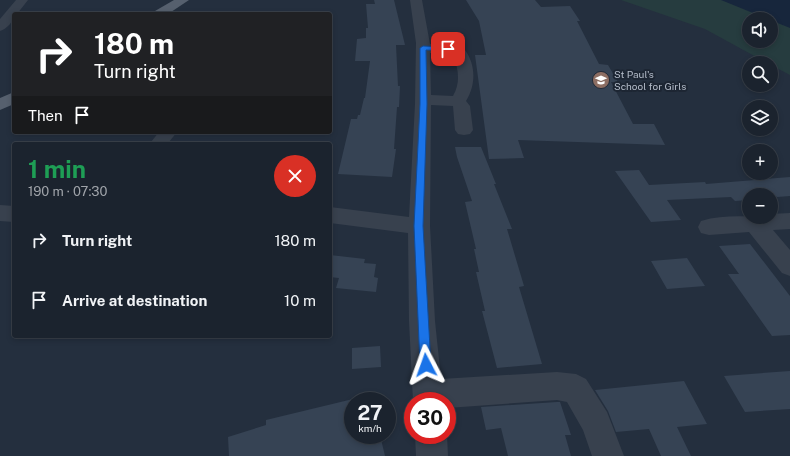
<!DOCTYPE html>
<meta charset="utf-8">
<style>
body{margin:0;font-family:"Public Sans",sans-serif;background:#242b36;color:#f1f3f6;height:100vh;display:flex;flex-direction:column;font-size:15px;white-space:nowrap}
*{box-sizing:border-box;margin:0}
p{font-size:13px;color:#a0a4aa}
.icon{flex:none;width:22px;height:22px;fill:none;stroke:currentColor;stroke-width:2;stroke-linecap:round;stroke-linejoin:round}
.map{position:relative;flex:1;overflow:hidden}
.drawer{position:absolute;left:12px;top:142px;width:320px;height:196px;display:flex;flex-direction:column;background:#1b232e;border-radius:4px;box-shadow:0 2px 6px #0003,0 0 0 1px #39404a}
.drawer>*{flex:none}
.banner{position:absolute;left:12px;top:12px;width:320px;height:122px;border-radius:4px;box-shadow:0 2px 6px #0003,0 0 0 1px #39404a;background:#202124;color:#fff;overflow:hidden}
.tools{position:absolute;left:742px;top:12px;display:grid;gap:8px}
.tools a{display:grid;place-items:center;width:36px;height:36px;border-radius:50%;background:#1b232e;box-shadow:0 2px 6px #0003,0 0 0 1px #39404a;font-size:20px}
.speed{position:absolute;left:344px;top:392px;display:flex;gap:8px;font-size:20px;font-weight:700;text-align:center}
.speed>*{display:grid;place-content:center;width:52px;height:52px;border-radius:50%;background:#1b232e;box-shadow:0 2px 6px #0003,0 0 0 1px #39404a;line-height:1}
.speed small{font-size:10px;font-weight:400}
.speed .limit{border:6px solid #d22;background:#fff;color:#111}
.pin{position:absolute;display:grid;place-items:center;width:34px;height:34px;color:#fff;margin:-17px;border-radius:8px;box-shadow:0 2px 6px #0006}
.me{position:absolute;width:44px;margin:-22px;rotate:356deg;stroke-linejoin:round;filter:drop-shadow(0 0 3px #0008)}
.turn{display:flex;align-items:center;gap:14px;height:84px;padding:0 16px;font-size:18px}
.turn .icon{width:52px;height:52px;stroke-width:2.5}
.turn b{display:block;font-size:28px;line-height:34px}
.then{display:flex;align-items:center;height:38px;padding:0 16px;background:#0003;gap:8px;font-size:15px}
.round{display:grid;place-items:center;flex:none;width:42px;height:42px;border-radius:21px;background:#242b36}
.headline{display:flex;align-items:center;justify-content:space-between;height:68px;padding:0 16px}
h1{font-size:24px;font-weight:700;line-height:30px;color:#1e9e55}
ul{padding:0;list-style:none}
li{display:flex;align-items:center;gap:12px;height:60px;padding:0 16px}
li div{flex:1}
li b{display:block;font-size:15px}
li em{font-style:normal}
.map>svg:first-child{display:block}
.green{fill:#263c3f;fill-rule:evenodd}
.water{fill:#17263c}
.building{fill:#364354}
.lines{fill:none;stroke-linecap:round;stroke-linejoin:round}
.minor{fill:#38414e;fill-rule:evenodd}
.major{fill:#56606e;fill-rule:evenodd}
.route{fill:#1a73e8;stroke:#114b97}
.labels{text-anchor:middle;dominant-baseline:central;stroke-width:4;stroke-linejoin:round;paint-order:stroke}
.far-poi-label{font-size:10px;fill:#b4bcc9;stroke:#1d2633;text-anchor:start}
</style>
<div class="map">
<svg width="790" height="456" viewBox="0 0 790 456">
<rect width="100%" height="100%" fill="#242f3e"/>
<path class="green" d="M621,0H790V75L771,65V63H767L705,29ZM749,19H771V41H749Z"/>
<path class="water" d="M721,0H790V28Z"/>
<path class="building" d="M374,0H394L405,45H396L398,86H400L399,107H397L394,149H396L392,177L338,174L351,119H357L358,115H360L364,98H365L370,61H355L357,39L366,38V28H368L366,4H375Z
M466,0H535L541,7L570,6L580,21H577L599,64L608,65L618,82H611L633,124H654L665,145L518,140L524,158L489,159L475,55H486L479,21Z
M455,147H481L496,184H494L512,229H507L524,286L519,287L542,364L497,368L482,311H485L476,272H479L474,249H476L465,202L472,201L457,157Z
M639,170L649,185L705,182L706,184L790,177V196L777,197L774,195H749V200L735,201L731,197L667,200L681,220L651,222L615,171Z
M750,244L790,296V335L772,336L728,274H739L719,246Z
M330,255L365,259L364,263L376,264L374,277L378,278L376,292L336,288L339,278L330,277Z
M687,258L705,286L667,289L651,261Z
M380,346L381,367L352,369V348Z
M790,371V409L745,412L724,376Z
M684,381L707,424L677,427L691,456H661L649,429L616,432L608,411L595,390Z
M353,399V435H380L385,456H229L228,437L266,425V420Z
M557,402H560L571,435H565L571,456H508L501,428L486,430L481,407Z"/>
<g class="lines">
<path class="minor" d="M16,0H28L17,14H14C14,21 7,29 0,31V19Z
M410,0H422L430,44L449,45L465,50C476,65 476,85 466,101L470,106L473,130L470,134L464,135L458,134L455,130L453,106L431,105L430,226L435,321L441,379L557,372L576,374L586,379L607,412L624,456H592L583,430L567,402L557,400L447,408V401H413L409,321L408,233L330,223V207L409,217L415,104L416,43ZM430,53H447L454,56C458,70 461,82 453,96L431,95Z
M159,132H177L169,142L170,144H152L151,142Z
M0,205L14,206V222L0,221Z
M790,213V229L773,230L790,250V276L782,273L749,232L709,235L701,233L698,227L701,221C724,214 748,217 771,217V214Z
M415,435H447L448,456H416Z"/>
<path class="major" d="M174,0H189L168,14H153L155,11Z
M14,92V104L0,110V98Z"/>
</g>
<path class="route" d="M423,46L448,47L451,49L448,51L426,50L427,104L423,226L431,365L430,369L426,371L422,369L420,365L414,226L420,104V48Z"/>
<defs>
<g id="school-disc" transform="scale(0.9)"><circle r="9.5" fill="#8d6e63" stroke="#1d2633"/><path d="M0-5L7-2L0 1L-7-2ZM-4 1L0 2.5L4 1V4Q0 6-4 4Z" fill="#fff"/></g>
</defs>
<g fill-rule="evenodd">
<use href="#school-disc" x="601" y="80"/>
</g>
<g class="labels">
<g class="far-poi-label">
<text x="614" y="74">St Paul's<tspan x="614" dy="12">School for Girls</tspan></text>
</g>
</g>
</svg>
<div class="tools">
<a><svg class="icon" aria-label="sound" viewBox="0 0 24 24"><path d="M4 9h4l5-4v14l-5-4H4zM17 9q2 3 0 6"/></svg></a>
<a><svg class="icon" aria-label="search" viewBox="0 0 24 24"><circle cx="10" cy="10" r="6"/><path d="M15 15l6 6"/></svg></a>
<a><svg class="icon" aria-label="layers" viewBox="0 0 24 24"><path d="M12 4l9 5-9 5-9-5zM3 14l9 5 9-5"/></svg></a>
<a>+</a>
<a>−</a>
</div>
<div class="speed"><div>27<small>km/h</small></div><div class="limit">30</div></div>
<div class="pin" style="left:448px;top:49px;background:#d93025"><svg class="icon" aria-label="arrive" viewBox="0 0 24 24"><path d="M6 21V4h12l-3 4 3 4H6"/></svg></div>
<svg class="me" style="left:426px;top:365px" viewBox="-20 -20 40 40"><path d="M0-17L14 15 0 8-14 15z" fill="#1a73e8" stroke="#fff" stroke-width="4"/></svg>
<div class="banner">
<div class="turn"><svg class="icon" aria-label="right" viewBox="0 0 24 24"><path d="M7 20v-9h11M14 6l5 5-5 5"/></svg><div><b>180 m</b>Turn right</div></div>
<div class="then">Then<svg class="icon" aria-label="arrive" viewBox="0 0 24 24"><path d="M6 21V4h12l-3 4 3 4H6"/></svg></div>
</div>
<section class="drawer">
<div class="headline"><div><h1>1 min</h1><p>190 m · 07:30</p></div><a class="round" style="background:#d93025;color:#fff"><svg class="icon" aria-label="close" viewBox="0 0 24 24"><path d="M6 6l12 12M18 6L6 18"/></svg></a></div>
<ul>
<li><svg class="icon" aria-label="right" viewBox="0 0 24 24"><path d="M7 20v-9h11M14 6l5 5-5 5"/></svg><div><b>Turn right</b></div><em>180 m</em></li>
<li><svg class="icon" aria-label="arrive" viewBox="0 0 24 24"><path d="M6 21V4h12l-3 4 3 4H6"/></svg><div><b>Arrive at destination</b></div><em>10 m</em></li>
</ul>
</section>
</div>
